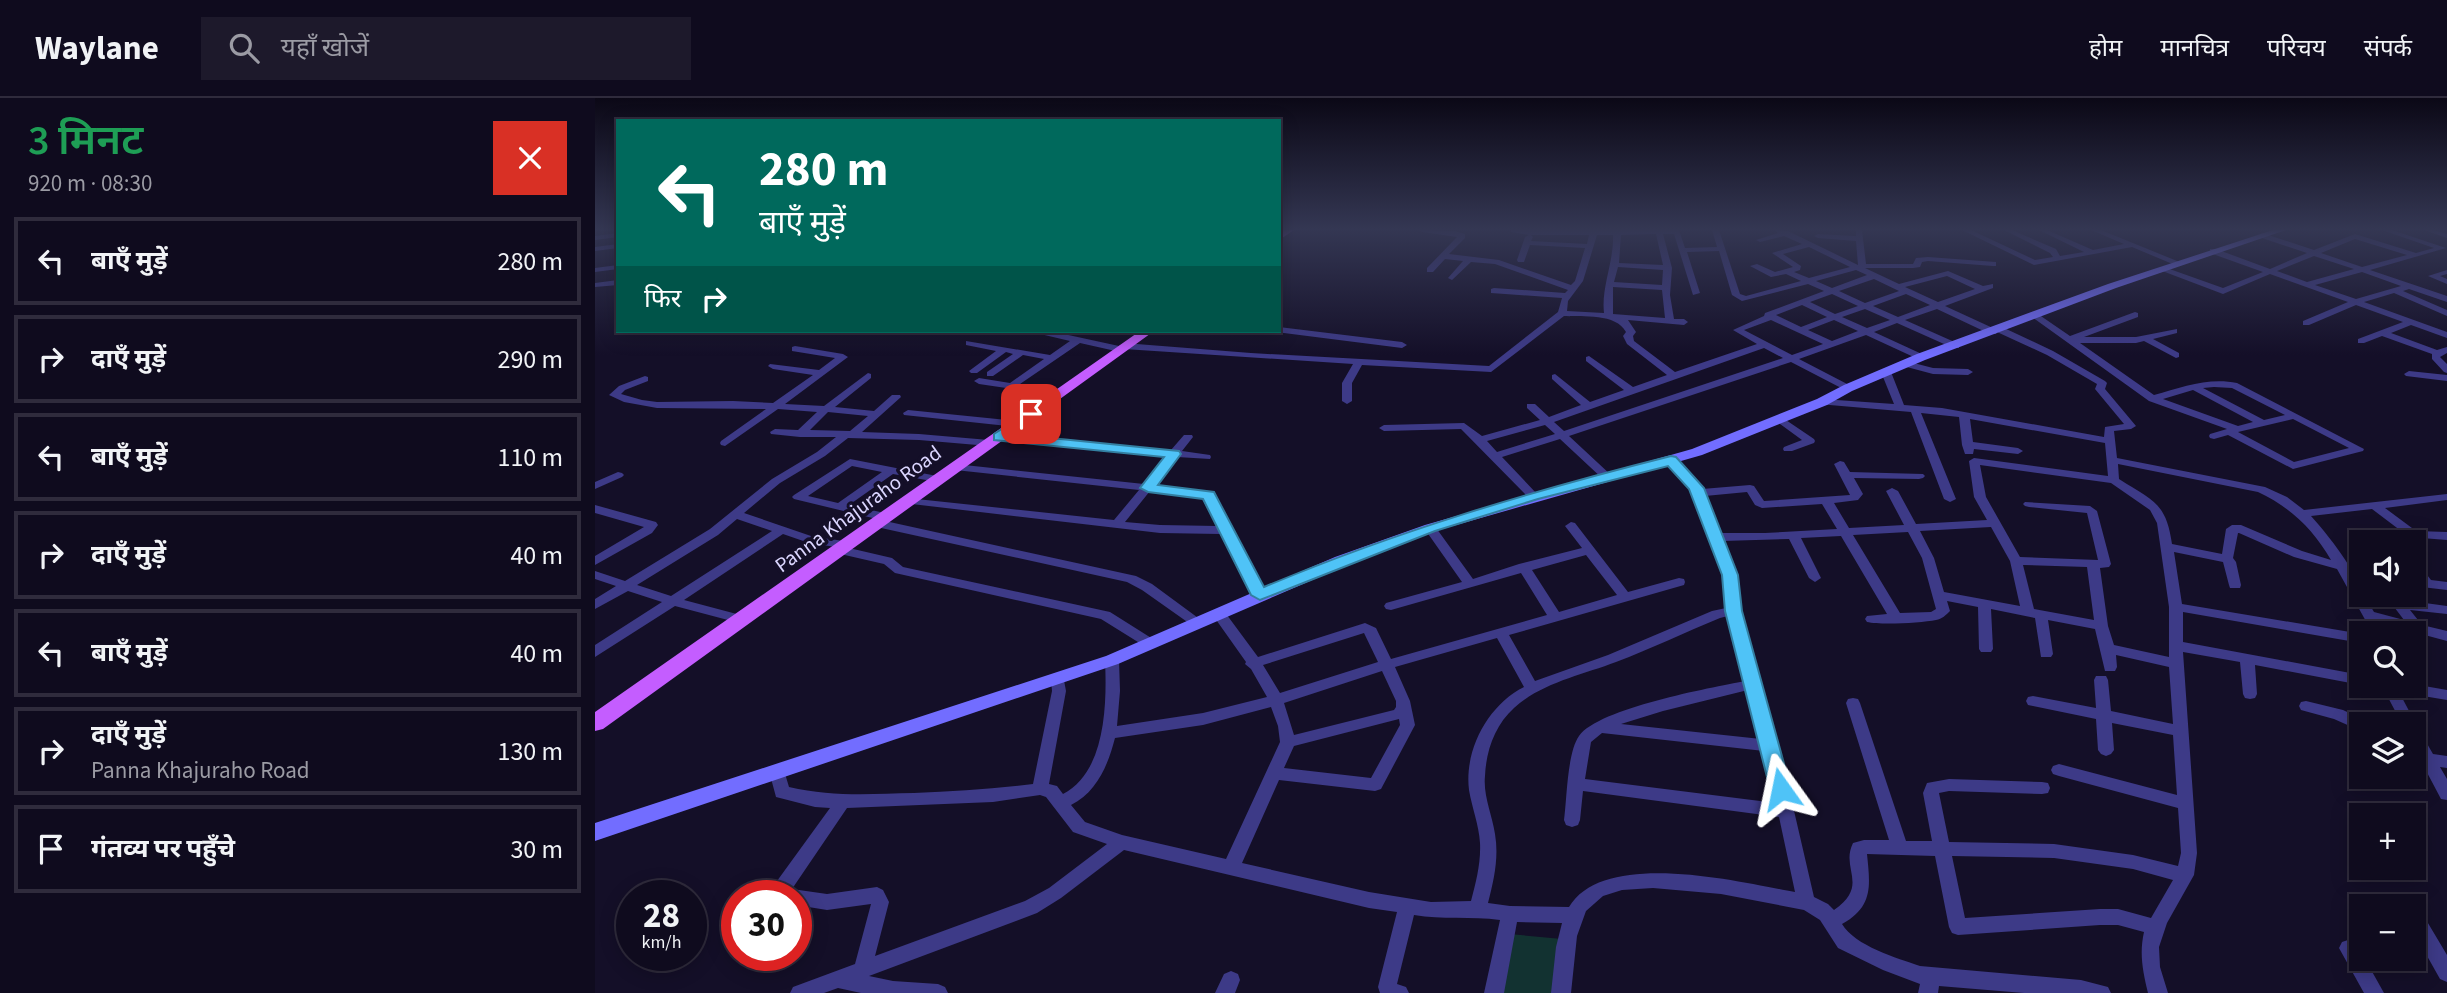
<!DOCTYPE html>
<html lang="hi">
<meta charset="utf-8">
<style>
body{margin:0;font-family:"Source Sans 3","Noto Sans Devanagari",sans-serif;background:#1d192b;color:#f1f3f6;height:100vh;display:flex;flex-direction:column;font-size:26px;white-space:nowrap}
*{box-sizing:border-box;margin:0}
p{font-size:23px;color:#9b9ba4}
.icon{flex:none;width:38px;height:38px;fill:none;stroke:currentColor;stroke-width:2;stroke-linecap:round;stroke-linejoin:round}
.map{position:relative;flex:1;overflow:hidden}
.side{display:flex;flex-direction:column;background:#0f0b1e;width:595px}
.side>*{flex:none}
.top-card{position:absolute;left:21px;top:21px;width:665px;height:214px;border-radius:0px;box-shadow:0 4px 18px #0003,0 0 0 2px #2f2b3c;background:#00695c;color:#fff;overflow:hidden}
.buttons{position:absolute;left:1754px;top:432px;display:grid;gap:14px}
.buttons a{display:grid;place-items:center;width:77px;height:77px;border-radius:0px;background:#0f0b1e;box-shadow:0 4px 18px #0003,0 0 0 2px #2f2b3c;font-size:35px}
.speed{position:absolute;left:21px;top:782px;display:flex;gap:14px;font-size:35px;font-weight:700;text-align:center}
.speed>*{display:grid;place-content:center;width:91px;height:91px;border-radius:50%;background:#0f0b1e;box-shadow:0 4px 18px #0003,0 0 0 2px #2f2b3c;line-height:1}
.speed small{font-size:18px;font-weight:400}
.speed .limit{border:10px solid #d22;background:#fff;color:#111}
.pin{position:absolute;display:grid;place-items:center;width:60px;height:60px;color:#fff;margin:-30px;border-radius:14px;box-shadow:0 4px 10px #0006}
.me{position:absolute;width:77px;margin:-38px;rotate:348deg;stroke-linejoin:round;filter:drop-shadow(0 0 5px #0008)}
.turn{display:flex;align-items:center;gap:24px;height:147px;padding:0 28px;font-size:32px}
.turn .icon{width:91px;height:91px;stroke-width:2.5}
.turn b{display:block;font-size:49px;line-height:60px}
.then{display:flex;align-items:center;height:66px;padding:0 28px;background:#0003;gap:14px;font-size:26px}
.round{display:grid;place-items:center;flex:none;width:74px;height:74px;border-radius:0px;background:#1d192b}
.head{display:flex;align-items:center;justify-content:space-between;height:119px;padding:0 28px}
h1{font-size:42px;font-weight:600;line-height:52px;color:#1e9e55}
ul{padding:0;list-style:none}
li{display:flex;align-items:center;gap:21px;height:88px;margin:0 14px 10px;padding:0 14px;border:4px solid #2f2b3c;border-radius:0px}
li div{flex:1}
li b{display:block;font-size:26px}
li em{font-style:normal}
header{display:flex;align-items:center;gap:42px;box-sizing:border-box;height:98px;padding:0 35px;background:#0f0b1e;border-bottom:2px solid #2f2b3c}
header strong{font-size:33px}
nav{display:flex;gap:38px;margin-inline-start:auto;font-size:24px}
.search{width:490px;height:63px;background:#1d192b;display:flex;align-items:center;gap:18px;box-sizing:border-box;padding:0 24px;border-radius:0px;color:#9b9ba4;font-size:26px}
main{display:flex;flex:1;min-height:0}
.map>svg:first-child{display:block}
.green{fill:#123231}
.lines{fill:none;stroke-linecap:round;stroke-linejoin:round}
.street{fill:#3d3a87;fill-rule:evenodd}
.secondary{fill:#726dff;fill-rule:evenodd}
.primary{fill:#c45dff;fill-rule:evenodd}
.route{fill:#4fc3f7;stroke:#337fa1;stroke-width:2}
.labels{text-anchor:middle;dominant-baseline:central;stroke-width:7;stroke-linejoin:round;paint-order:stroke}
.street-label{font-size:21px;fill:#dbd6ff;stroke:#140f28}
</style>
<header>
<strong>Waylane</strong>
<div class="search"><svg class="icon" aria-label="search" viewBox="0 0 24 24"><circle cx="10" cy="10" r="6"/><path d="M15 15l6 6"/></svg>यहाँ खोजें</div>
<nav><a>होम</a><a>मानचित्र</a><a>परिचय</a><a>संपर्क</a></nav>
</header>
<main>
<section class="side">
<div class="head"><div><h1>3 मिनट</h1><p>920 m · 08:30</p></div><a class="round" style="background:#d93025;color:#fff"><svg class="icon" aria-label="close" viewBox="0 0 24 24"><path d="M6 6l12 12M18 6L6 18"/></svg></a></div>
<ul>
<li><svg class="icon" aria-label="left" viewBox="0 0 24 24"><path d="M17 20v-9H6M10 6l-5 5 5 5"/></svg><div><b>बाएँ मुड़ें</b></div><em>280 m</em></li>
<li><svg class="icon" aria-label="right" viewBox="0 0 24 24"><path d="M7 20v-9h11M14 6l5 5-5 5"/></svg><div><b>दाएँ मुड़ें</b></div><em>290 m</em></li>
<li><svg class="icon" aria-label="left" viewBox="0 0 24 24"><path d="M17 20v-9H6M10 6l-5 5 5 5"/></svg><div><b>बाएँ मुड़ें</b></div><em>110 m</em></li>
<li><svg class="icon" aria-label="right" viewBox="0 0 24 24"><path d="M7 20v-9h11M14 6l5 5-5 5"/></svg><div><b>दाएँ मुड़ें</b></div><em>40 m</em></li>
<li><svg class="icon" aria-label="left" viewBox="0 0 24 24"><path d="M17 20v-9H6M10 6l-5 5 5 5"/></svg><div><b>बाएँ मुड़ें</b></div><em>40 m</em></li>
<li><svg class="icon" aria-label="right" viewBox="0 0 24 24"><path d="M7 20v-9h11M14 6l5 5-5 5"/></svg><div><b>दाएँ मुड़ें</b><p>Panna Khajuraho Road</p></div><em>130 m</em></li>
<li><svg class="icon" aria-label="arrive" viewBox="0 0 24 24"><path d="M6 21V4h12l-3 4 3 4H6"/></svg><div><b>गंतव्य पर पहुँचे</b></div><em>30 m</em></li>
</ul>
</section>
<div class="map">
<svg width="1852" height="895" viewBox="0 0 1852 895">
<rect width="100%" height="100%" fill="#140f28"/>
<path class="green" d="M914,836L967,841L964,895H908Z"/>
<g class="lines">
<path class="street" d="M824,132L860,133L870,136V140L854,156L904,162L976,187L980,183L990,150L935,147L929,164H923L922,162L930,139L934,137L916,134V132H1084L1090,150L1122,149L1117,132H1124L1145,196L1151,198L1206,183L1191,176L1176,179L1155,168L1162,166L1180,174L1198,169L1177,155L1207,146L1189,138L1165,144L1161,142L1183,135L1180,132L1193,133L1263,167L1261,143L1223,140L1219,138L1223,136L1261,138V132H1267L1271,166H1318L1321,160L1333,159L1401,164V168H1398L1333,163L1327,164L1325,169L1318,170H1270L1304,186L1353,173L1388,188L1398,186V190L1350,208L1400,231L1401,229H1407L1458,253L1510,283L1512,285L1510,291L1541,328L1536,331L1519,333L1522,360L1670,389L1692,399L1709,412L1852,396V402L1790,410L1821,433L1852,434V442L1814,439L1777,411L1716,418C1730,433 1766,478 1766,497H1769L1779,514L1809,522L1790,497H1804L1808,502L1852,508V516L1815,512L1827,527L1852,533V543L1785,525L1791,536H1778L1742,471L1699,459L1644,435H1643L1638,460L1641,464L1646,487L1645,490H1635L1634,487L1628,464L1579,454L1587,506L1767,536L1766,545L1588,514V544L1766,577V587L1660,567L1662,596L1660,600L1655,601L1650,600L1648,596L1645,564L1588,554L1602,755L1599,777L1572,825L1564,849L1565,869L1573,895H1553C1548,874 1544,856 1549,834L1523,827H1505L1363,837L1357,835L1354,829L1340,758L1272,756C1275,787 1279,808 1247,826C1260,848 1302,860 1325,868L1486,882L1513,889L1516,895H1429L1344,888L1343,895H1323L1325,886L1288,872L1243,850L1225,822L1209,812L1126,796L1058,790L1027,792L1008,798L991,813L982,838L976,895H956L961,849L967,825L922,824L909,895H889L905,822C876,818 847,822 819,817L802,886L811,889L814,895H785L783,889L802,814L774,810L529,752L466,800L442,815L274,878L298,883L343,886L350,889L353,895H266L243,890L229,895H195L198,889L260,866L276,806L232,812L201,807V798H182L179,788L182,783L235,710L220,709L181,699L174,673L176,669L182,667L188,669L194,689C237,699 275,696 319,695C359,693 398,691 438,686L457,593L456,581L458,577H468L471,593L454,686L462,688L468,696C511,674 512,605 510,562L512,559H522L524,562L525,593L522,628L608,615L672,599L656,571L650,566L651,564L617,516L619,513H629L663,559L770,525L781,530L796,561L952,517L926,475L796,512L791,511L789,508L791,505L867,484L829,430L835,426L839,427L878,481L924,466L987,450L970,428L976,424L980,425L1033,494L1084,480L1089,481L1090,484L1089,487L914,537L940,583L1013,557L1117,513L1131,510L1129,477L1096,391L1071,362L1076,359L1080,360L1107,391L1155,387L1159,388L1169,403L1255,397L1239,366L1245,363L1249,364L1255,374L1328,376L1330,378L1328,380L1324,381L1259,380L1268,396L1263,402L1239,405L1254,430L1309,427L1291,393L1297,390L1303,393L1321,426L1392,422L1379,399L1374,363L1379,360L1513,378L1510,345L1375,321L1378,344L1423,350L1428,353L1423,356L1379,351L1378,356H1370L1367,347L1364,319L1326,315L1361,401L1355,404L1349,401L1316,314L1223,306L1222,304L1227,301L1299,306L1286,274L1291,271L1296,274L1309,307L1347,310L1509,339L1510,329L1529,326L1500,291L1502,286L1452,257L1402,234L1401,236H1395L1342,211L1310,222L1364,246V250H1358L1302,225L1279,234L1329,257V261H1323L1271,237L1204,261L1256,288V292H1250L1196,264L974,338L1017,378L1019,380L1017,382H1009L965,341L907,359L942,396L944,398L938,401L934,400L866,331L789,333L784,330L789,327L869,325L887,338L945,322L932,310V306H940L954,319L986,307L957,281V277L960,276L995,304L1029,292L991,263V259L994,258L1038,289L1072,277L1032,246L1028,238L1031,234C1021,215 988,219 969,218L896,274L767,267L757,285V303L752,306L747,303V285L758,266L529,251L525,254L485,245L425,286L468,293V297L464,298L384,286L379,283L384,280L415,285L449,261L428,257L398,278H392V274L418,256L411,254L382,275H376L374,273L401,253L371,247V243L455,257L475,243L441,235L440,233H455L524,248L529,245L656,255L894,268L963,214L967,200L896,195V191L899,190L970,195L973,192L900,166L876,164L857,182L853,180L868,163L850,161L838,174H832V170L862,139L827,134ZM1061,136L1068,167L1024,165L1026,137ZM1068,136H1079L1098,197L1105,195L1092,154L1124,153L1137,197L1147,203L1213,186L1229,193L1170,215L1169,218L1138,232L1162,246L1080,274L1039,243L1038,238L1041,234L1033,222L1089,227L1093,224L1089,221H1079L1075,197L1077,170ZM936,137H994L992,146L936,143L938,139ZM1002,137H1018C1019,164 1006,189 1009,215L972,213L973,203L988,183ZM1214,149L1255,169L1214,180L1199,174L1205,172L1206,168L1188,156ZM1023,169L1068,172L1067,187L1019,184ZM1261,172L1272,177L1237,190L1221,183ZM1352,178L1380,191L1343,204L1310,189ZM1279,181L1304,193L1270,205L1244,193ZM1018,189L1067,192L1070,220L1018,216ZM1237,196L1263,208L1240,216L1215,204ZM1311,196L1335,207L1303,219L1278,208ZM1207,207L1232,219L1206,229L1181,217ZM1270,211L1295,222L1272,230L1247,219ZM1176,222L1228,246L1197,257L1149,232ZM1239,222L1263,233L1237,243L1213,232ZM1169,250L1188,260L969,333L959,324ZM950,327L960,336L902,354L892,343ZM1523,366L1663,394C1695,409 1718,431 1736,462L1707,453L1646,427H1637L1631,431L1627,456L1577,446C1571,404 1558,403 1524,381ZM1385,367L1516,385L1555,412L1562,425L1574,509V559L1519,547L1513,528L1505,470L1514,469L1516,466L1502,413L1495,408L1430,404L1428,406L1430,408L1434,409L1492,415L1503,462L1425,459L1391,399ZM1152,394L1160,407L1167,410L1227,406L1242,431L1170,435H1125L1110,398ZM1396,429L1415,463L1425,508L1349,494L1339,460L1325,433ZM1313,434L1327,460L1341,511L1336,514L1305,515L1258,437ZM1246,438L1292,516L1272,518L1270,521L1272,524C1285,527 1327,525 1341,522C1347,521 1351,517 1355,513L1352,503L1383,509L1384,551L1386,554H1396L1398,551L1396,511L1440,520L1446,559H1456L1458,556L1453,522L1500,531L1510,573H1520L1522,569L1521,557L1574,569L1578,626L1516,613L1513,582L1511,578H1501L1499,582L1501,610L1438,598L1433,599L1431,603L1433,607L1438,608L1501,621L1503,652L1506,656L1511,658L1516,656L1519,652L1517,625L1578,637L1582,697L1464,666L1458,668L1456,672L1458,676L1464,678L1583,710L1586,755L1583,768L1538,757L1459,746L1354,744L1344,695L1354,693L1447,696L1453,695L1455,690L1453,685L1447,684L1354,681L1332,685L1328,695L1337,743H1311L1265,605L1263,601L1258,600L1253,601L1251,605L1294,742H1269L1258,745C1245,771 1275,787 1239,812L1233,806L1219,799L1184,648L1145,513L1141,477L1128,443L1194,441L1214,480L1220,484L1226,480L1206,440ZM991,457L1022,497L964,514L937,472ZM1428,467L1492,469L1499,522L1439,511ZM1133,518L1150,583C1115,590 1004,610 984,638C972,655 972,701 969,722L971,727L977,729L983,727L985,722L988,693L1184,719L1200,794C1145,784 1009,750 974,809L915,808L893,805C899,782 904,759 900,736C897,716 888,698 890,678C891,653 900,627 919,610C946,585 987,577 1021,564C1056,551 1090,534 1125,520ZM769,535L783,564L685,595L668,567ZM902,540L929,589C893,607 869,652 874,692C877,710 884,727 885,745C886,765 881,784 876,803L836,804L774,794L647,765L684,682L780,693L786,691L820,627L815,603L800,569ZM787,573L801,603V609L799,612L699,637L689,605ZM1153,592L1166,641L1026,626L1068,613ZM676,609L683,628L685,644L631,761L527,737L490,724L476,707C502,694 513,667 520,640L608,627ZM804,621L805,627L776,680L689,670L699,648ZM1007,635L1169,653L1181,705L990,681L996,644ZM445,697L451,699L478,734L512,746L454,790L430,803L280,858L294,804L288,792L282,789L232,796L197,791L252,710L398,704ZM1357,758L1459,760L1538,771L1578,782L1556,820L1523,811H1505L1370,820Z
M1367,132H1376L1440,162L1458,159L1455,155L1409,132H1417L1461,151L1465,158L1489,154L1444,132H1452L1498,152L1529,146L1496,132H1506L1587,165L1580,167L1537,149L1439,167Z
M1787,132H1797L1851,150L1775,172L1852,198V204L1814,191L1808,193L1852,212V218L1799,195L1769,204L1852,234V240L1816,227L1796,235L1842,252L1852,249V255L1845,259L1852,266V275L1849,274L1837,261V256L1787,238L1769,245H1763V241L1808,224L1761,207L1714,227H1708V223L1753,204L1675,176L1628,196L1562,171L1569,169L1628,190L1668,174L1615,155V151H1621L1675,171L1712,155L1664,139L1663,137L1667,135L1719,152L1760,136L1821,155L1839,150ZM1760,141L1812,157L1767,169L1726,155ZM1719,158L1759,171L1712,184L1682,173ZM1767,174L1806,188L1761,201L1720,187Z
M1829,132H1839L1852,136V140Z
M23,135V139L0,142V138Z
M23,146V150L0,153V149Z
M23,167V171L0,174V170Z
M1852,172V176L1845,178L1852,181V186L1833,178Z
M23,182V187L0,189V185Z
M1440,214L1475,238L1540,214L1543,215V219L1489,239H1541L1582,231V235L1558,241L1584,255V259L1581,260L1549,243L1541,245H1485L1559,297C1587,289 1614,279 1642,285L1769,351L1768,353L1698,371L1633,337L1619,341L1615,340L1614,338L1615,336L1632,331L1554,303L1437,219V215ZM1619,289L1637,290L1690,317L1669,322L1608,290ZM1598,292L1658,324L1643,328L1568,301ZM1698,321L1754,350L1699,364L1643,334Z
M684,229L807,244L812,247L807,250L681,234L684,233Z
M200,248L248,256L253,259L190,306L229,308L273,275L276,276V280L240,309L279,313L297,297H305L306,299L267,334L324,336L394,342L399,345L394,348L324,342L253,340L230,358L185,385L149,415L216,438L255,444L257,447L254,450L297,460L308,469L515,514L561,543L563,546L561,549H551L506,521L300,475L289,466L241,455L239,452L241,449L214,445L188,436L89,502L153,519L155,522L153,525L148,526L80,508L0,559V547L67,504L33,493L0,511V501L21,488L0,481V473L30,483L115,431L177,381L222,354L241,339H205L176,336L175,334L180,331L203,332L222,314L183,311L130,348L126,347L125,345L126,343L171,311L62,310L29,304L14,297L24,288L50,278L53,279V283L30,292L26,296L47,302L62,304L138,303L178,305L218,277L178,271L173,268L175,266L224,272L240,260L197,253V249ZM233,314L273,318L255,333L215,332ZM142,421L177,433L76,498L42,487L123,437Z
M1311,263L1338,270L1373,271L1378,274L1373,277L1338,276L1308,268V264Z
M1814,273L1852,277V283L1811,278L1809,276Z
M313,312L422,323L427,326L422,329L309,317L308,315Z
M1185,318L1219,341L1220,343L1219,345L1197,353H1189L1188,351L1189,349L1207,342L1181,323L1180,321Z
M404,336L576,352L589,337H597L598,339L587,353L615,357L616,359L615,361L582,359L560,387L614,394L672,497L665,501L660,500L625,436L565,435L308,405L306,403L308,401L312,400L519,422L544,392L360,372L354,369L360,366L549,386L571,358L400,341L399,339ZM555,393L606,399L622,428L565,427L530,424Z
M255,361L342,378L348,381L342,384L298,376L254,407L294,416L296,419L294,422L290,423L199,401L197,399L199,397ZM257,368L287,374L243,405L213,398Z
M23,374L27,375L29,377L27,379L0,391V384Z
M0,407L61,424L63,427L57,435L0,467V458L49,429L0,415Z
M281,421L541,478L557,486L610,525L608,528H598L547,492L532,484L277,428L275,425Z
M1818,463L1822,464L1836,482L1852,484V492L1818,488V480H1821L1818,476Z
M1818,586L1852,592V602L1804,594L1821,626L1820,629L1823,630L1838,656L1852,658V670L1845,669L1852,681V702L1846,701L1818,648V626H1807L1787,588H1818Z
M1711,603L1748,612L1771,623L1773,626H1766V633L1739,621L1706,612L1704,608L1706,604Z
M1817,808H1818L1824,810L1852,857V884L1845,881L1818,833V808Z
M1753,842C1762,845 1766,852 1766,861H1770L1789,895H1769L1744,850L1747,844Z
M636,873L643,876L645,882L640,895H620L629,876Z"/>
<path class="secondary" d="M1678,132H1691L1521,190L1330,262L1257,293L1232,307L1107,357L840,433L752,467L523,566L0,743V725L511,558L740,459L830,427L1097,351L1222,301L1249,287L1322,256L1513,186Z"/>
<path class="primary" d="M688,132H699L684,142V134Z
M545,233H559L8,631L0,633V614Z"/>
</g>
<linearGradient id="sky" x2="0" y2="1"><stop stop-color="#0b0816"/><stop offset="0.51" stop-color="#343753"/><stop offset="1" stop-color="#343753" stop-opacity="0"/></linearGradient>
<rect width="1852" height="257" fill="url(#sky)"/>
<path class="route" d="M436,312L441,313V319L417,336L584,353L586,356L563,387L619,394L669,489C802,433 937,393 1076,358L1081,359L1109,390L1143,477L1147,513L1196,691L1193,697L1186,699L1178,697L1175,691L1130,513L1127,477L1094,391L1073,368L943,401L840,433L665,502L656,497L608,401L553,394L545,390L569,359L399,342V336Z"/>
<g class="labels">
<g class="street-label">
<text transform="translate(263 411) rotate(-36)">Panna Khajuraho Road</text>
</g>
</g>
</svg>
<div class="buttons">
<a><svg class="icon" aria-label="sound" viewBox="0 0 24 24"><path d="M4 9h4l5-4v14l-5-4H4zM17 9q2 3 0 6"/></svg></a>
<a><svg class="icon" aria-label="search" viewBox="0 0 24 24"><circle cx="10" cy="10" r="6"/><path d="M15 15l6 6"/></svg></a>
<a><svg class="icon" aria-label="layers" viewBox="0 0 24 24"><path d="M12 4l9 5-9 5-9-5zM3 14l9 5 9-5"/></svg></a>
<a>+</a>
<a>−</a>
</div>
<div class="speed"><div>28<small>km/h</small></div><div class="limit">30</div></div>
<div class="pin" style="left:436px;top:316px;background:#d93025"><svg class="icon" aria-label="arrive" viewBox="0 0 24 24"><path d="M6 21V4h12l-3 4 3 4H6"/></svg></div>
<svg class="me" style="left:1186px;top:691px" viewBox="-20 -20 40 40"><path d="M0-17L14 15 0 8-14 15z" fill="#4fc3f7" stroke="#fff" stroke-width="4"/></svg>
<div class="top-card">
<div class="turn"><svg class="icon" aria-label="left" viewBox="0 0 24 24"><path d="M17 20v-9H6M10 6l-5 5 5 5"/></svg><div><b>280 m</b>बाएँ मुड़ें</div></div>
<div class="then">फिर<svg class="icon" aria-label="right" viewBox="0 0 24 24"><path d="M7 20v-9h11M14 6l5 5-5 5"/></svg></div>
</div>
</div>
</main>
